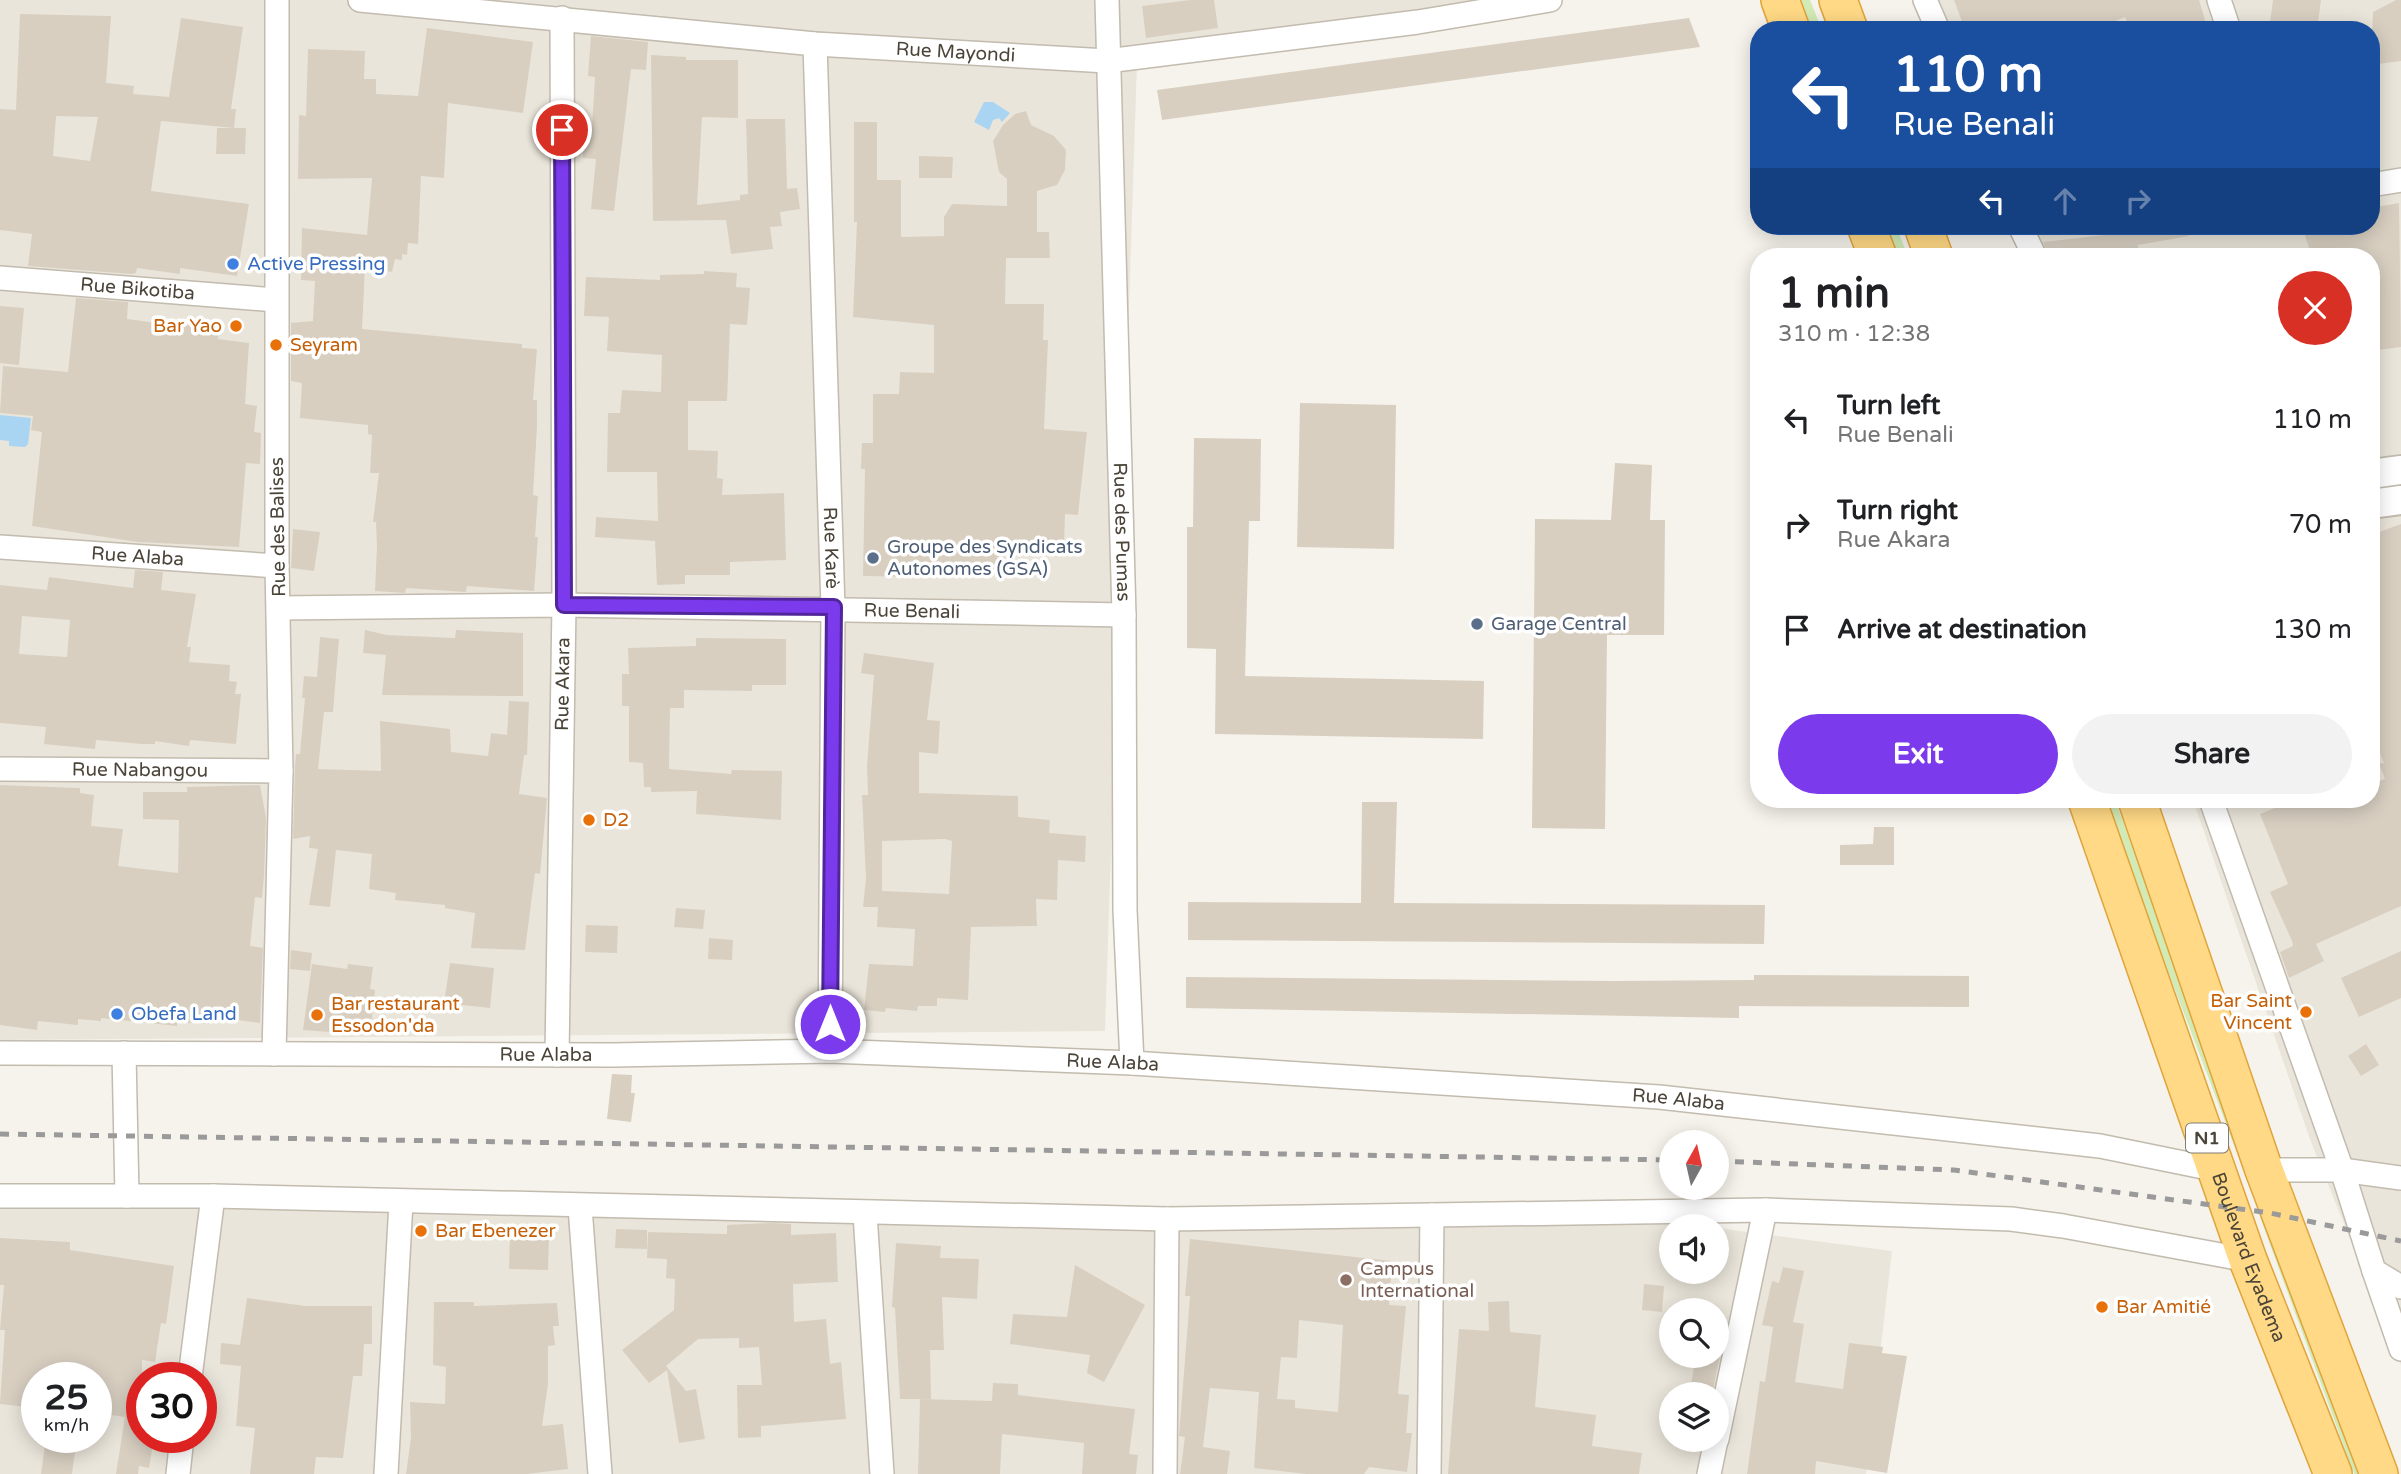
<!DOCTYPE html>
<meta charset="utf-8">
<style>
body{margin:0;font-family:"Varela Round",sans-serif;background:#f2f2f2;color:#202124;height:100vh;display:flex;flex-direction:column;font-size:26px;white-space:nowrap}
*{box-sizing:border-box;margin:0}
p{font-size:23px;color:#757577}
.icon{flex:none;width:38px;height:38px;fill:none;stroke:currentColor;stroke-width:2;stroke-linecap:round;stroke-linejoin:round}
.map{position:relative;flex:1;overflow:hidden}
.details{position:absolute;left:1750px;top:248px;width:630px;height:560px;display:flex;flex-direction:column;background:#fff;border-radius:28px;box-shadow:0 4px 18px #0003}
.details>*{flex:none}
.banner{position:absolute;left:1750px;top:21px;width:630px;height:214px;border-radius:28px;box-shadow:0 4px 18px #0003;background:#1a4fa0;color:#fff;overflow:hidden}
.needle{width:46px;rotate:8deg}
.buttons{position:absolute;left:1659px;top:1130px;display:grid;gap:14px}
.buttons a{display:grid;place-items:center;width:70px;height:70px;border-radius:50%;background:#fff;box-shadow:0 4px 18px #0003;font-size:35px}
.speed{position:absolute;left:21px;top:1362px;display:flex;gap:14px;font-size:35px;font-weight:700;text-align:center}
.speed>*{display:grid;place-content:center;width:91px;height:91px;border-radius:50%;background:#fff;box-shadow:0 4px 18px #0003;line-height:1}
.speed small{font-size:18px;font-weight:400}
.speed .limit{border:10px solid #d22;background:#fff;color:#111}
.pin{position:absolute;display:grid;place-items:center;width:60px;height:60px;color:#fff;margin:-30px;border:4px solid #fff;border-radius:50%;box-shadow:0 2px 7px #0007}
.me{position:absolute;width:77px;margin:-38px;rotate:0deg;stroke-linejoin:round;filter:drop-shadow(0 0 5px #0008)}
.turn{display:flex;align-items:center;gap:24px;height:147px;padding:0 28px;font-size:32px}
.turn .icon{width:91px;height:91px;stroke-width:2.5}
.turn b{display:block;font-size:49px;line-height:60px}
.lanes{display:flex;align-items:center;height:66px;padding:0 28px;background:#0003;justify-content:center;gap:35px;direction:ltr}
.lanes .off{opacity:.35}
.round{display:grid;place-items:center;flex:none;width:74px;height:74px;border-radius:37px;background:#f2f2f2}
.head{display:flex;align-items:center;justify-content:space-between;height:119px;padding:0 28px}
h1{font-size:42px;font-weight:700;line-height:52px}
.cta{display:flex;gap:14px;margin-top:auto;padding:14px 28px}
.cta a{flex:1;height:80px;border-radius:42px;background:#7c3aed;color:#fff;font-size:28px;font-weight:700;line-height:80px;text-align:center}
.cta a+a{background:#f2f2f2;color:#202124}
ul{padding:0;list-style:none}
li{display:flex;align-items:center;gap:21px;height:105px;padding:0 28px}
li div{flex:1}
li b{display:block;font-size:26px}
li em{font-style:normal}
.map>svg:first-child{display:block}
.residential{fill:#eae5da;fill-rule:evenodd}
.green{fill:#d2eab5}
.water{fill:#a9d4f2}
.building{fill:#d8cfc1;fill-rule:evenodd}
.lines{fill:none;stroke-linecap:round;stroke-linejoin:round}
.minor-casing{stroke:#c2bbae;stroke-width:26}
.tertiary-casing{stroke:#c2bbae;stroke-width:32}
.trunk-casing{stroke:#e0a43c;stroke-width:40}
.minor{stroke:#fff;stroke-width:23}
.tertiary{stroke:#fff;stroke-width:28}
.trunk{stroke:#ffd985;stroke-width:37}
.rail{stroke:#9a9a9a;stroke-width:5;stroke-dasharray:9 9;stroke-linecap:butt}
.route-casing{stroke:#51269a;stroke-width:18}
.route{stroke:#7c3aed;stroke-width:12}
.shop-dot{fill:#3f7fe0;stroke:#fff;stroke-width:2.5}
.food-dot{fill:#e8710a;stroke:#fff;stroke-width:2.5}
.service-dot{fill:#5c6f8a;stroke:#fff;stroke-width:2.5}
.education-dot{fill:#8d6e63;stroke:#fff;stroke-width:2.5}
.labels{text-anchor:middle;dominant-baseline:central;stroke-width:7;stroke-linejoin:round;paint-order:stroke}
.shield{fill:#fff;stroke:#817c74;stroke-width:2}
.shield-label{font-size:18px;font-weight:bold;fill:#4b4439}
.street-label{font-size:19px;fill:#4b4439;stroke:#fff}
.shop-label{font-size:19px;fill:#366cbe;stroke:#fff;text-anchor:start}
.food-label{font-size:19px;fill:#c56008;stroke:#fff;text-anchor:start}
.service-label{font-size:19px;fill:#4e5e75;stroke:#fff;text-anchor:start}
.education-label{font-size:19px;fill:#785e54;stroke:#fff;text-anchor:start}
</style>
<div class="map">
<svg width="2401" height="1474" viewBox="0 0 2401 1474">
<rect width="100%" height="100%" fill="#f6f3ec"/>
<path class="residential" d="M0,0H1544L1137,63L1105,1031L0,1040Z
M1923,0H2401V1365L2311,1142L2193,800H2371V257H2038L2024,226H2371V30H1937Z
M0,1203L1085,1221L1686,1223L1710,1227H1671V1272H1717V1228L1892,1251L1866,1474H0ZM1671,1311H1717V1356H1671ZM37,1377H96V1437H37ZM142,1377H201V1437H142ZM1671,1395H1717V1440H1671Z"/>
<path class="green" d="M1799,0H1810L1822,30H1810Z
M1884,226H1896L1908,257H1896Z
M2103,800H2115L2258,1188L2250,1187Z
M2260,1217L2271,1218L2366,1474H2354Z"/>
<path class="water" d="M984,102H993L1010,113L1002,122L999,118L993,120L989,130L974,122Z
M0,415L31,418L28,444L25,447L9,446V441L0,440Z"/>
<path class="building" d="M1190,0H1214L1218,28L1146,38L1142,6Z
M1954,0H2199L2208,30H2130L2125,17L2094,30H1965Z
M2273,0H2321L2317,30H2269Z
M2396,0H2401V61L2371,65L2373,12Z
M20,14L111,16L106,83L134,86L133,94L169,97L181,18L243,27L231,109H236L234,128L161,121L151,191L249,204L237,276L180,268V274L137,268L136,273L131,274L28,266L32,234L0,230V109L16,110ZM56,116L98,117L90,161L53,156Z
M1689,18L1700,47L1162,120L1157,90Z
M427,28L533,42L523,113L448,103L444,178L421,176L418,244L408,243L407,255L402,254V260L395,259L392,272L365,267L362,329L522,344V348L537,349L533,400H537V427L533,495L538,496L535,537H538L534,591L467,586L466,592L406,588L405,593L375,591L377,546L376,522H373L379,473H370L372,435L368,434V425L300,418L302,383L291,381V323L313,321L315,281L301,280L302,228L367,235L372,178L298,179L299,115L306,116L308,49L365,51L364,79H376V94L418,96Z
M591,36L648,42L646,70L631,69L614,211L591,209L596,159L583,158L584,128L592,129L595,77L588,76Z
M651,55L686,57V60H738V118L702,117L697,205L740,200V195L748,194L746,119H785L787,189L797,188L800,209L780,212L782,226L770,227L773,249L731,254L726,220L653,221Z
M1026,111L1031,125L1054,136L1066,150L1065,170L1057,185L1037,191V232H1049L1050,258H1006L1005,304H1044L1043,340H1048L1044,429L1087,432L1078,515L1065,514L1064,545L1005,544L1004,569L924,567V577L863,576L865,469H861L862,443H873V394H899L900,372L934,373V325L853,317L857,222H854V122H877V180H901V237L944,236V217L952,204L1007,206V179L999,172L993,141L1003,125L1015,114Z
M217,128H246L245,154H216Z
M919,156L953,157L952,178H919Z
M2399,203L2401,347L2371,351V257H2312L2302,226H2371V208Z
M2111,226H2188L2189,236L2138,245L2139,257H2049L2043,242L2113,234Z
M704,271L737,273L736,287L750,288L747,325L730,324L727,401H688V450L718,451L717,478L723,479L722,495L784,493L786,560L730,562V575H685V584L657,585L655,541L595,537L596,517L658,521L657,472H607L608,413H620L622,390L661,392L662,355L607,351L609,317L584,316L586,277L660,280V275L704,274Z
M76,298L128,302L127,319L179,326V324L219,328L218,339L249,343L245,404L257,406L254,432L261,433L260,464L246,463L239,547L138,542L32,526L42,432L31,430L33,416L0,413L3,366L68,372Z
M0,306L24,308L19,365L0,363Z
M1300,403L1396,405L1394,549L1297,547Z
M1194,438L1261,439L1260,521H1249L1245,676L1484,681L1483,739L1215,734L1216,649L1187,648V527H1193Z
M1615,463L1652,465L1650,520H1665L1664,635H1607L1605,829L1532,828L1535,519L1611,520Z
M2401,524V906L2316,944L2324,961L2289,978L2280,952L2293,946L2292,941L2270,892L2288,884L2260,814L2295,800H2371V784L2385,779L2379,764L2384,763L2371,732V535Z
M293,529L320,532L314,571L291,568Z
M135,570L163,572L161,590L196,594L187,647H191L189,662L230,665L229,681L237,682L235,694H241L236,744L190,740L189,746L155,741V744H142L96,740L95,749L44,744L46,727L0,723V585L47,590L49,577L133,588ZM22,616L70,620L67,657L19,654Z
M365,630L387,635L455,638L456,630L523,633V696L382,695L386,655L363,653Z
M320,637L339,639L333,712H324L318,769L381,771L380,721L450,729L451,752L488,756L491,733L507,735L509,701L529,702L527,755H524L519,794L547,798L540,874L535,873L525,950L471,948L475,913L445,908V905L395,900L396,893L369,889L372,854L336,850L330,907L309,905L318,849L309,848L310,836L293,839L295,766L296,754H300L305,698H302L304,676L317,677Z
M696,638L786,639V685H752V691L684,690V708H670L669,769L731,774L732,770L782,771L781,820L696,814L697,791L651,792V787H644L643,763L629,762V706H622V674H629L628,648L696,646Z
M864,653L934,663L927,720L940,721L938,754L919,752V793L1018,796V817L1050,820L1049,833L1086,836L1085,862L1058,860L1057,900L1036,899L1037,926L971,927L968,1000L937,998V1006H918L917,1011L886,1008L885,1012L864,1010L869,964L913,966L915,929L877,927L878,907H863L866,878L862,795H868L867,766L874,675L861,673ZM945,839L952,841L949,894L882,891V841Z
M0,785L80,788V793L94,795L91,826L123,829L118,866L178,873L179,820L143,819V792H187V787L260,785L266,818L264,876L262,898L255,897L250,946L263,948L260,1023L209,1016V1024L177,1022V1026L101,1018V1021L78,1019V1025L38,1021L37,1030L0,1025Z
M1362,802H1397L1394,903L1765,905L1764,944L1188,940V902L1361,903Z
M1874,827H1894V865H1840V845L1873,844Z
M676,908L705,910L703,929L674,927Z
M586,925L618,926L617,953L585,952Z
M709,938L733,940L732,960L708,959Z
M291,950L312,953L310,971L290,969Z
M2401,951V998L2359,1017L2341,978Z
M450,963L494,968L490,1008L444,1003Z
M312,964L347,969L348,964L373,967L370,989L375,990L370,1035L303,1030Z
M1754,975L1969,976V1007L1739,1006V1018L1186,1008V977L1613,981L1754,980Z
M2366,1044L2379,1065L2361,1076L2348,1056Z
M612,1074L632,1075L631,1093H635L631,1122L607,1119Z
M771,1223L791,1224V1235L836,1233L838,1282L793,1284L794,1322L826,1319L830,1364L841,1362L846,1419L761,1426V1437L738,1438L737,1385H762L759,1347L739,1348V1338L698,1339L666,1366L686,1391L696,1389L705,1439L679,1443L667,1370L649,1383L622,1350L674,1310L675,1279L666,1278L667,1259L647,1258L648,1232L727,1234V1225Z
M616,1229L647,1230V1249L615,1248Z
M510,1235L549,1236L548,1270L509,1269Z
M0,1238L70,1242V1250L174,1266L166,1324L161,1323L155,1362L142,1360V1437H154L149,1468L139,1466L138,1474H116L125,1417L96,1413V1377H37V1408L0,1404L5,1330H0L4,1285H0Z
M1190,1239L1392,1261L1389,1305L1406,1306L1398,1394L1409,1395L1406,1433H1412L1407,1472L1369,1467L1364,1474H1306L1254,1468L1259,1392L1210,1388L1203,1447L1230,1451L1227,1474H1180L1185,1437L1179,1436L1190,1296H1185ZM1299,1320L1343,1325L1338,1412L1295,1408V1400L1277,1399L1281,1357L1297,1358Z
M896,1243L941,1246L940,1258L979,1259L977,1299L942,1297L944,1350H930L931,1399H900L895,1308L892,1307Z
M1075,1265L1145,1305L1104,1382L1087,1373L1090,1355L1010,1344L1013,1314L1067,1317Z
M1783,1267L1804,1271L1793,1322L1804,1324L1795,1382L1843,1389L1849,1343L1883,1347L1882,1353L1907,1356L1887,1473L1816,1461L1815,1474H1747L1760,1381L1765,1382L1773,1327L1762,1325L1772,1281L1779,1283Z
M1644,1284L1664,1286L1662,1312L1642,1310Z
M247,1298L305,1306H372V1344H364L362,1376H353L343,1458L316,1457L314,1474H250L255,1428L236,1426L241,1366L220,1364L221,1343L240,1345Z
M1509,1301L1510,1332L1541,1335L1535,1407L1596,1415L1592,1446L1642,1453L1639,1474H1448L1459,1329L1489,1331L1488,1302Z
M434,1302H474V1306L557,1303L559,1326H553L555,1345L548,1346V1384L542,1426L563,1424L568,1469L527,1474H406L411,1438L410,1402L445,1404L446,1367L433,1365Z
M1696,1356H1720L1712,1395H1689Z
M993,1383L1018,1384V1395L1135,1409L1129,1454L1138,1455L1136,1474H1082L1084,1443L1002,1434L1000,1474H918L920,1399L992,1401Z
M46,1437H77L72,1474H41Z"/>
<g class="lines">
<g class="minor-casing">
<g id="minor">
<path id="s1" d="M360,0L815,44L1107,61L1418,22L1550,0"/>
<path id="s2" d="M1107,0L1124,615L1125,910L1132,1063"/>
<path d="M1925,0L1938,30"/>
<path d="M2219,0L2229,30"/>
<path id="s3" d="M815,44L833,608L830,1051"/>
<path d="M2371,185L2401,180"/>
<path d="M2020,226L2035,257"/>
<path id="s4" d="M0,278L276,300"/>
<path id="s5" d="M0,547L277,566"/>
<path id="s6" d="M280,608L564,605L1124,615"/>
<path id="s7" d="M0,769L281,771"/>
<path d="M2211,800L2342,1170L2374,1271L2401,1287"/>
<path id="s8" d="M0,1053L613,1055L830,1051L1132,1063L1659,1097L2100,1146L2218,1170"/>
<path d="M124,1053L127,1196"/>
<path d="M274,1054L281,771L277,566V0"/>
<path id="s9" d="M557,1055L564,605L562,18"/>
<path d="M2264,1170H2342L2401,1178"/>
<path d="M0,1196H213L1167,1219L1765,1210L2011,1219L2063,1226L2248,1260"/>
<path d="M580,1207L600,1474"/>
<path d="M865,1214L882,1474"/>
<path d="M2374,1271L2401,1349"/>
<path d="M190,1377L213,1196"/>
<path d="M1717,1439L1765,1210"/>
<path d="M178,1474L182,1437"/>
<path d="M386,1474L401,1202"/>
<path d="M1165,1474L1167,1219"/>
<path d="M1429,1474L1432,1215"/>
<path d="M1709,1474L1716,1440"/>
</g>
</g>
<g class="tertiary-casing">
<path id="tertiary" d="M2371,474L2401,470
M2371,504L2401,500"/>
</g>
<g class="trunk-casing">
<g id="trunk">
<path d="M1780,0L1791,30"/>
<path d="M1838,0L1849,30"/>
<path d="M1866,226L1878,257"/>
<path d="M1923,226L1934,257"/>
<path id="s10" d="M2087,800L2248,1260L2333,1474"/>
<path d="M2137,800L2264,1170L2379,1474"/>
</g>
</g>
<use href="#minor" class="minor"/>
<use href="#tertiary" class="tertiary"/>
<use href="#trunk" class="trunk"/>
<path class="rail" d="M0,1134L1671,1160
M1717,1161L1954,1170L2270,1213L2401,1241"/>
</g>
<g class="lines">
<g class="route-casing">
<path id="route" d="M562,130L564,605L834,607L830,1024"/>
</g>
<use href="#route" class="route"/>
</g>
<g class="shop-dot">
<circle cx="233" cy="264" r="7"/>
<circle cx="117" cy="1014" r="7"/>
</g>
<g class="food-dot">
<circle cx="236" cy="326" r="7"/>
<circle cx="276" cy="345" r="7"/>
<circle cx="589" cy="820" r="7"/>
<circle cx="2306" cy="1012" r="7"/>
<circle cx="317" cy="1015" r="7"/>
<circle cx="421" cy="1231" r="7"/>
<circle cx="2102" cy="1307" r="7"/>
</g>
<g class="service-dot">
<circle cx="873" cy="558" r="7"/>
<circle cx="1477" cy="624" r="7"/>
</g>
<circle class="education-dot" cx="1346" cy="1280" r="7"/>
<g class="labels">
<rect class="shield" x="2186" y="1123.5" width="42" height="29" rx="5"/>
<g class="shield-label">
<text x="2207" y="1138">N1</text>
</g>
<g class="street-label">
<text stroke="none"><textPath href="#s1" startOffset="598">Rue Mayondi</textPath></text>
<text stroke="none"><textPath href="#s4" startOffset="138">Rue Bikotiba</textPath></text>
<text transform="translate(278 527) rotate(-91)">Rue des Balises</text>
<text stroke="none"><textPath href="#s2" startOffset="532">Rue des Pumas</textPath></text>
<text stroke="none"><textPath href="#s3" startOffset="504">Rue Karè</textPath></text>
<text stroke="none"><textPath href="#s5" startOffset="138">Rue Alaba</textPath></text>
<text stroke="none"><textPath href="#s6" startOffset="632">Rue Benali</textPath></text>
<text stroke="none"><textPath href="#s9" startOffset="371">Rue Akara</textPath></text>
<text stroke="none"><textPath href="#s7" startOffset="140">Rue Nabangou</textPath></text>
<text stroke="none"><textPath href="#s8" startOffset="546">Rue Alaba</textPath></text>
<text stroke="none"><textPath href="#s8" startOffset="1113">Rue Alaba</textPath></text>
<text stroke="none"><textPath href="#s8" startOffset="1680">Rue Alaba</textPath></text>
<text stroke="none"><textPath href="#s10" startOffset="485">Boulevard Eyadema</textPath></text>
</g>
<g class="shop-label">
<text x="247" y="264">Active Pressing</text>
<text x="131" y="1014">Obefa Land</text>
</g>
<g class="food-label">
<text x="222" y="326" text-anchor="end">Bar Yao</text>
<text x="290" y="345">Seyram</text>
<text x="603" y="820">D2</text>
<text x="2292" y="1001" text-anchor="end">Bar Saint<tspan x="2292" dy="22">Vincent</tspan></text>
<text x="331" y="1004">Bar restaurant<tspan x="331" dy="22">Essodon'da</tspan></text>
<text x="435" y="1231">Bar Ebenezer</text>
<text x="2116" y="1307">Bar Amitié</text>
</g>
<g class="service-label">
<text x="887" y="547">Groupe des Syndicats<tspan x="887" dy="22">Autonomes (GSA)</tspan></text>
<text x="1491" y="624">Garage Central</text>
</g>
<g class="education-label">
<text x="1360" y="1269">Campus<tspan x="1360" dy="22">International</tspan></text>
</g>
</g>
</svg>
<div class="buttons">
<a><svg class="needle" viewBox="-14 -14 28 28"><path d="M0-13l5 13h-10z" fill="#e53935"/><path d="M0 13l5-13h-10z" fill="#757577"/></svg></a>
<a><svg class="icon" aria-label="sound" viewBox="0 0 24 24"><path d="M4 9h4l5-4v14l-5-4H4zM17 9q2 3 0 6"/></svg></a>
<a><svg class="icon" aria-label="search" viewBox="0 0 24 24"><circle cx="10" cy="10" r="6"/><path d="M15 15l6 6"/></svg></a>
<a><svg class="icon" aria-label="layers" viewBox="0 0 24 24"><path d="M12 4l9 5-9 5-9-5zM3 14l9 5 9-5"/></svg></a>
</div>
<div class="speed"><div>25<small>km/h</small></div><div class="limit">30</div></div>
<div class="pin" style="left:562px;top:130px;background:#d93025"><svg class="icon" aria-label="arrive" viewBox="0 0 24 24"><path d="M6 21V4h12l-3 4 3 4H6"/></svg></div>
<svg class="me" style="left:830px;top:1024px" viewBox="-20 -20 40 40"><circle r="17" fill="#7c3aed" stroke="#fff" stroke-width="3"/><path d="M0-11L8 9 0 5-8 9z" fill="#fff"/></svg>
<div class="banner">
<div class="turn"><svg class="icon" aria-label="left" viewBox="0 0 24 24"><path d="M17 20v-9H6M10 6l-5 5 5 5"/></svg><div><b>110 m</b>Rue Benali</div></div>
<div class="lanes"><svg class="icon" aria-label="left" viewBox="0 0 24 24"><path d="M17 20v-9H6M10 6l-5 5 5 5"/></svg><svg class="icon off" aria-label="ahead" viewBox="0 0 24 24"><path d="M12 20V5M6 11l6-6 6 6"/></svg><svg class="icon off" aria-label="right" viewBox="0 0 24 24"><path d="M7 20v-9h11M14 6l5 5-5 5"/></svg></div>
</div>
<section class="details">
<div class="head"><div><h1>1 min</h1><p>310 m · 12:38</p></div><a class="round" style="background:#d93025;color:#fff"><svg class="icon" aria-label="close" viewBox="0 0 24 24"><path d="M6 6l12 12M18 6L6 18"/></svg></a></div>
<ul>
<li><svg class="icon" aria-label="left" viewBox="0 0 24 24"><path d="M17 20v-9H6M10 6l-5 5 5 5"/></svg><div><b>Turn left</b><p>Rue Benali</p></div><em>110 m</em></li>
<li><svg class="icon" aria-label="right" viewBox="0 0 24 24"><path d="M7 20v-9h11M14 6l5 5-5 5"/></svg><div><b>Turn right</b><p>Rue Akara</p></div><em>70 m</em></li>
<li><svg class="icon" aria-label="arrive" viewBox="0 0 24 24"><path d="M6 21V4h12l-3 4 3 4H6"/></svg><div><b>Arrive at destination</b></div><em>130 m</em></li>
</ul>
<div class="cta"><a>Exit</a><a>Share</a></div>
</section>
</div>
